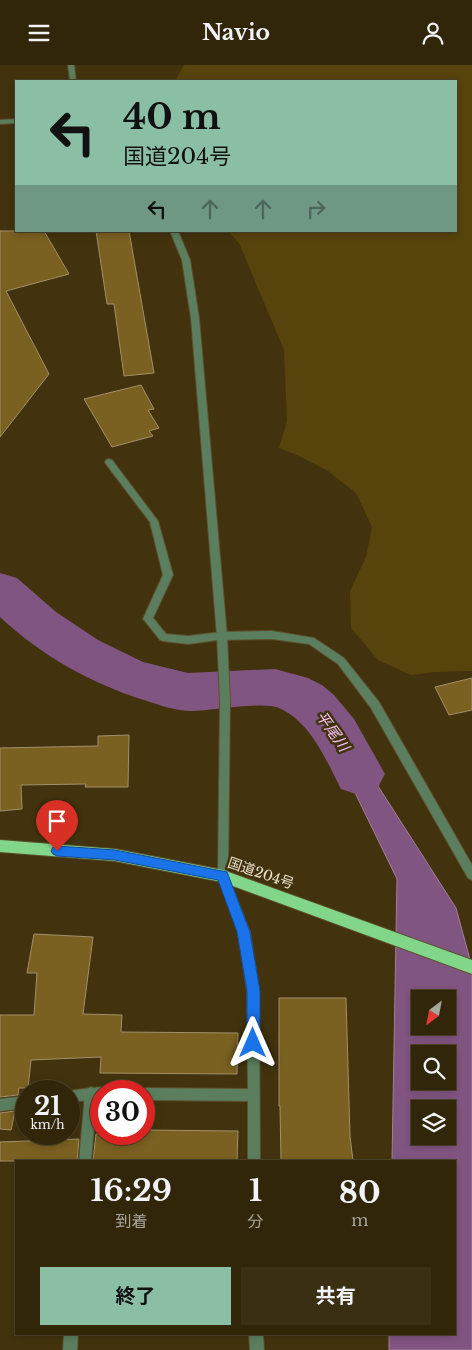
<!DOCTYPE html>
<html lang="ja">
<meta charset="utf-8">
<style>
body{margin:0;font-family:"Libre Baskerville","Noto Sans JP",serif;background:#3a2e13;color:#f1f3f6;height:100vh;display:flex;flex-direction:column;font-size:19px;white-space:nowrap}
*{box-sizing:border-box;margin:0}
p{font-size:16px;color:#a8a59c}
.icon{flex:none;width:28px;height:28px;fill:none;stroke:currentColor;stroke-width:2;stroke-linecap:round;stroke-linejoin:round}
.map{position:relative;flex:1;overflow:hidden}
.sheet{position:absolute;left:15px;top:1095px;width:441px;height:175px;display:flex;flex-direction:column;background:#32260a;border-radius:0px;box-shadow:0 2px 8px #0003,0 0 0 1px #4d432b}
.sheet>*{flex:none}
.hud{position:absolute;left:15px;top:15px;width:442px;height:152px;border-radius:0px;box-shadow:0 2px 8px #0003,0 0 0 1px #4d432b;background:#8abfa5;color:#111;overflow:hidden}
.needle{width:32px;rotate:212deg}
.tools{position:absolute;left:411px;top:925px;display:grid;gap:10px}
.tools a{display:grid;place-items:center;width:45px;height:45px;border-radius:0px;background:#32260a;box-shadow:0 2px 8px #0003,0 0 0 1px #4d432b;font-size:25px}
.speed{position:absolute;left:15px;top:1015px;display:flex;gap:10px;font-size:25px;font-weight:700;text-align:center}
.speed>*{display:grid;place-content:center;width:65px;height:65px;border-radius:50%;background:#32260a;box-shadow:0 2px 8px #0003,0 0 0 1px #4d432b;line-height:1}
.speed small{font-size:12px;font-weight:400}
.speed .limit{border:8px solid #d22;background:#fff;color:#111}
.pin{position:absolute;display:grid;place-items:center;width:42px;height:42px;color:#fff;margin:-51px -21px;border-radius:50% 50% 50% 0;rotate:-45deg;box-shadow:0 0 5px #0007}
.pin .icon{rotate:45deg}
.me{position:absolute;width:55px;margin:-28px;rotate:0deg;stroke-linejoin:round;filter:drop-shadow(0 0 4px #0008)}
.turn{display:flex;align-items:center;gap:18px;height:105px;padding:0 25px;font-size:22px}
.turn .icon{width:65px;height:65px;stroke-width:2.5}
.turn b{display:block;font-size:35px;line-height:42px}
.lanes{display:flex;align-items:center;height:48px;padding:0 25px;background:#0003;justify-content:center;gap:25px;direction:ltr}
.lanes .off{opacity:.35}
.eta{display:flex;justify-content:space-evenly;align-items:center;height:85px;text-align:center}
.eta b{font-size:30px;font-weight:700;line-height:35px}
.primary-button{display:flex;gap:10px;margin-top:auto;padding:10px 25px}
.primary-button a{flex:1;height:58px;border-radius:0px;background:#8abfa5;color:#111;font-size:20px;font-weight:700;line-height:58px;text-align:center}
.primary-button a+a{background:#3a2e13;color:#f1f3f6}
header{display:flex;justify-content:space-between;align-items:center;height:65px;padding:0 25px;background:#32260a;font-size:22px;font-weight:700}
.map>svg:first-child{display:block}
.green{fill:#57430c}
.water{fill:#815581;stroke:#a17f98;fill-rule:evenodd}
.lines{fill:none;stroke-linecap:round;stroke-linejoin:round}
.river{fill:#815581;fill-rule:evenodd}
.building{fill:#7a6021;stroke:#a1906a}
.service-casing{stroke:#5d4f2d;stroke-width:2}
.minor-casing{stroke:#5d4f2d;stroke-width:2}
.tertiary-casing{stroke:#5d4f2d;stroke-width:2}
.trunk-casing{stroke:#5d4f2d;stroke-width:2}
.service{fill:#5b7f5e;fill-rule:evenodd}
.minor{fill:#5b7f5e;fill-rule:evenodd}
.tertiary{fill:#5b7f5e;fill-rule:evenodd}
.trunk{fill:#81d68a;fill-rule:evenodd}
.route{fill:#1a73e8;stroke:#114b97}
.labels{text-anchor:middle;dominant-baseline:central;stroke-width:5;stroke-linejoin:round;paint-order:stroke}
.street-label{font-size:14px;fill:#ebe2ce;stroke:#42330e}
.water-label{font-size:15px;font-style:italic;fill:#fcc5fc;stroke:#42330e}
</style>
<header><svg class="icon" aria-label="menu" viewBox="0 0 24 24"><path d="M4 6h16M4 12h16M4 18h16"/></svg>Navio<svg class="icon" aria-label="person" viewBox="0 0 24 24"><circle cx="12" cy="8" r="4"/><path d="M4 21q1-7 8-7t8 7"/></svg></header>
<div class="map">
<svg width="472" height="1285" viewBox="0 0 472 1285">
<rect width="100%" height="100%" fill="#42330e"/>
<path class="green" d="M184,0H472V606L435,607L411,610L378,595L351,563L350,526L366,492L372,462L356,428L328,406L299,391L279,383L287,356L284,285L239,178L228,166H456V16H175Z"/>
<path class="water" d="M326,651L355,685L456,843L472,902V1285H389V1269H455V1096H392L397,814L324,664L322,652ZM420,934H448V961H420ZM420,989H448V1016H420ZM420,1044H448V1071H420Z"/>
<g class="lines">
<path class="river" d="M0,508L17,513L56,547L98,575L143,597L188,608L275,604L308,613L322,620L334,630L354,654L385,709L377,724L359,730L341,724C326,695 311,657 279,643C263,636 212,646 192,646C176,646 159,640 144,635C90,618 42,591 0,552Z"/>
</g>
<path class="building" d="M0,166H44L69,209L6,226L49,309L0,372Z
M96,166H129L154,308L124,311L114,239H107Z
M141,320L154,344L148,345L159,363L149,366L153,371L112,382L84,334Z
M472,613V645L449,650L435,622Z
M129,670L128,722H85L86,719L21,720L22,744L0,746V683L98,681V671Z
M34,869L93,872L83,949L122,950L121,967L238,968L237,1009L100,1008L101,992L31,995L28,1023H19L18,1030L0,1032V950H34L37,908H27Z
M279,933H346L350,1071L353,1096H281L280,1041H279Z
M15,1046L11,1065L0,1064V1048Z
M144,1065L238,1066L237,1096H93L96,1069H144Z
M79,1074L77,1096H0V1077Z"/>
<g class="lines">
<g class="service-casing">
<path id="service" d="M16,54V58L0,59V55Z
M109,394L112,395L158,456L173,510L153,553L166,569L188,571L222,567L225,568L227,571L225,574L188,579L163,576L160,575L145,556L143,554L163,510L150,457L106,399L105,397L106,395Z
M91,1022L95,1024L97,1028L91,1096H79L85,1028L87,1024Z
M64,1269H78L77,1285H63Z"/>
</g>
<g class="minor-casing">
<path id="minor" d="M272,566L314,573L344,593L379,637L472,800V815L468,813L371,643L338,599L309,579L272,574L222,575L217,571L222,567Z
M223,806L227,808L228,811L250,867L259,926L260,1096H248V1036L144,1035V1026H139L144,1023L248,1024L247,926L238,867L218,811L219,808Z
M101,1022L106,1026H101V1034L69,1037V1026H67Z
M26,1031V1043L0,1046V1034Z
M249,1269H263L264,1285H250Z"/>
</g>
<g class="tertiary-casing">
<path id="tertiary" d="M68,0H74L76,16H70Z
M170,166H178L190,195L199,253L227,571L230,636L228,811L227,814L223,816L219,814L218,811L220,636L217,571L191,253L182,195Z"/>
</g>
<g class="trunk-casing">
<path id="trunk" d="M0,775L115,784L223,805L472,895V909L222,817L115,796L0,787Z"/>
</g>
<use href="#service" class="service"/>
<use href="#minor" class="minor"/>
<use href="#tertiary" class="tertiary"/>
<use href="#trunk" class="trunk"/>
</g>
<path class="route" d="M57,781L115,785L227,807L250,867L260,926V978L258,982L253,984L249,982L247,978V926L237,867L218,815L115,795L57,791L53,789L51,786L53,782Z"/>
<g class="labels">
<g class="street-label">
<text transform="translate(261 808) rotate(19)">国道204号</text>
</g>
<g class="water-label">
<text transform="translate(333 666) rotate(55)">平尾川</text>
</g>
</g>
</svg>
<div class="tools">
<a><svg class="needle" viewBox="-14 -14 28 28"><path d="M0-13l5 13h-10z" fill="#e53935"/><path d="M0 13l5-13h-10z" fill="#a8a59c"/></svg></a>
<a><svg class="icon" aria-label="search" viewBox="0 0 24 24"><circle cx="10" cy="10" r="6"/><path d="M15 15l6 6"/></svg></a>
<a><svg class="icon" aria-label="layers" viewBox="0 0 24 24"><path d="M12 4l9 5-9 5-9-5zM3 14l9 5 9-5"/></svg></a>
</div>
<div class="speed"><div>21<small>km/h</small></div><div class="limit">30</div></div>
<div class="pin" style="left:57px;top:786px;background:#d93025"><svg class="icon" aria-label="arrive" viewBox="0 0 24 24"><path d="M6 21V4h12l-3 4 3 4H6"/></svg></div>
<svg class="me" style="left:253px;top:978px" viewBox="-20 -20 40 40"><path d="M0-17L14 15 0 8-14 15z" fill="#1a73e8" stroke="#fff" stroke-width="4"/></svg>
<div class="hud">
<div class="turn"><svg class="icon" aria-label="left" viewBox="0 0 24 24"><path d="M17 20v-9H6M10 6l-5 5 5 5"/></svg><div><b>40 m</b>国道204号</div></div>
<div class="lanes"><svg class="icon" aria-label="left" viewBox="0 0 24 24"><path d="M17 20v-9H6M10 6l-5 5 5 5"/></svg><svg class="icon off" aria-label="ahead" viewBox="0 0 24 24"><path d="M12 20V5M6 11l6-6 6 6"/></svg><svg class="icon off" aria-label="ahead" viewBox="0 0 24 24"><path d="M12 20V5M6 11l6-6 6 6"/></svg><svg class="icon off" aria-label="right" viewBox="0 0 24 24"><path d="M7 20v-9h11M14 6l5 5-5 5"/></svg></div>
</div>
<section class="sheet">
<div class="eta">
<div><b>16:29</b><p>到着</p></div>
<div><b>1</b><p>分</p></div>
<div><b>80</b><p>m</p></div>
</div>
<div class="primary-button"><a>終了</a><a>共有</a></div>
</section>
</div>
